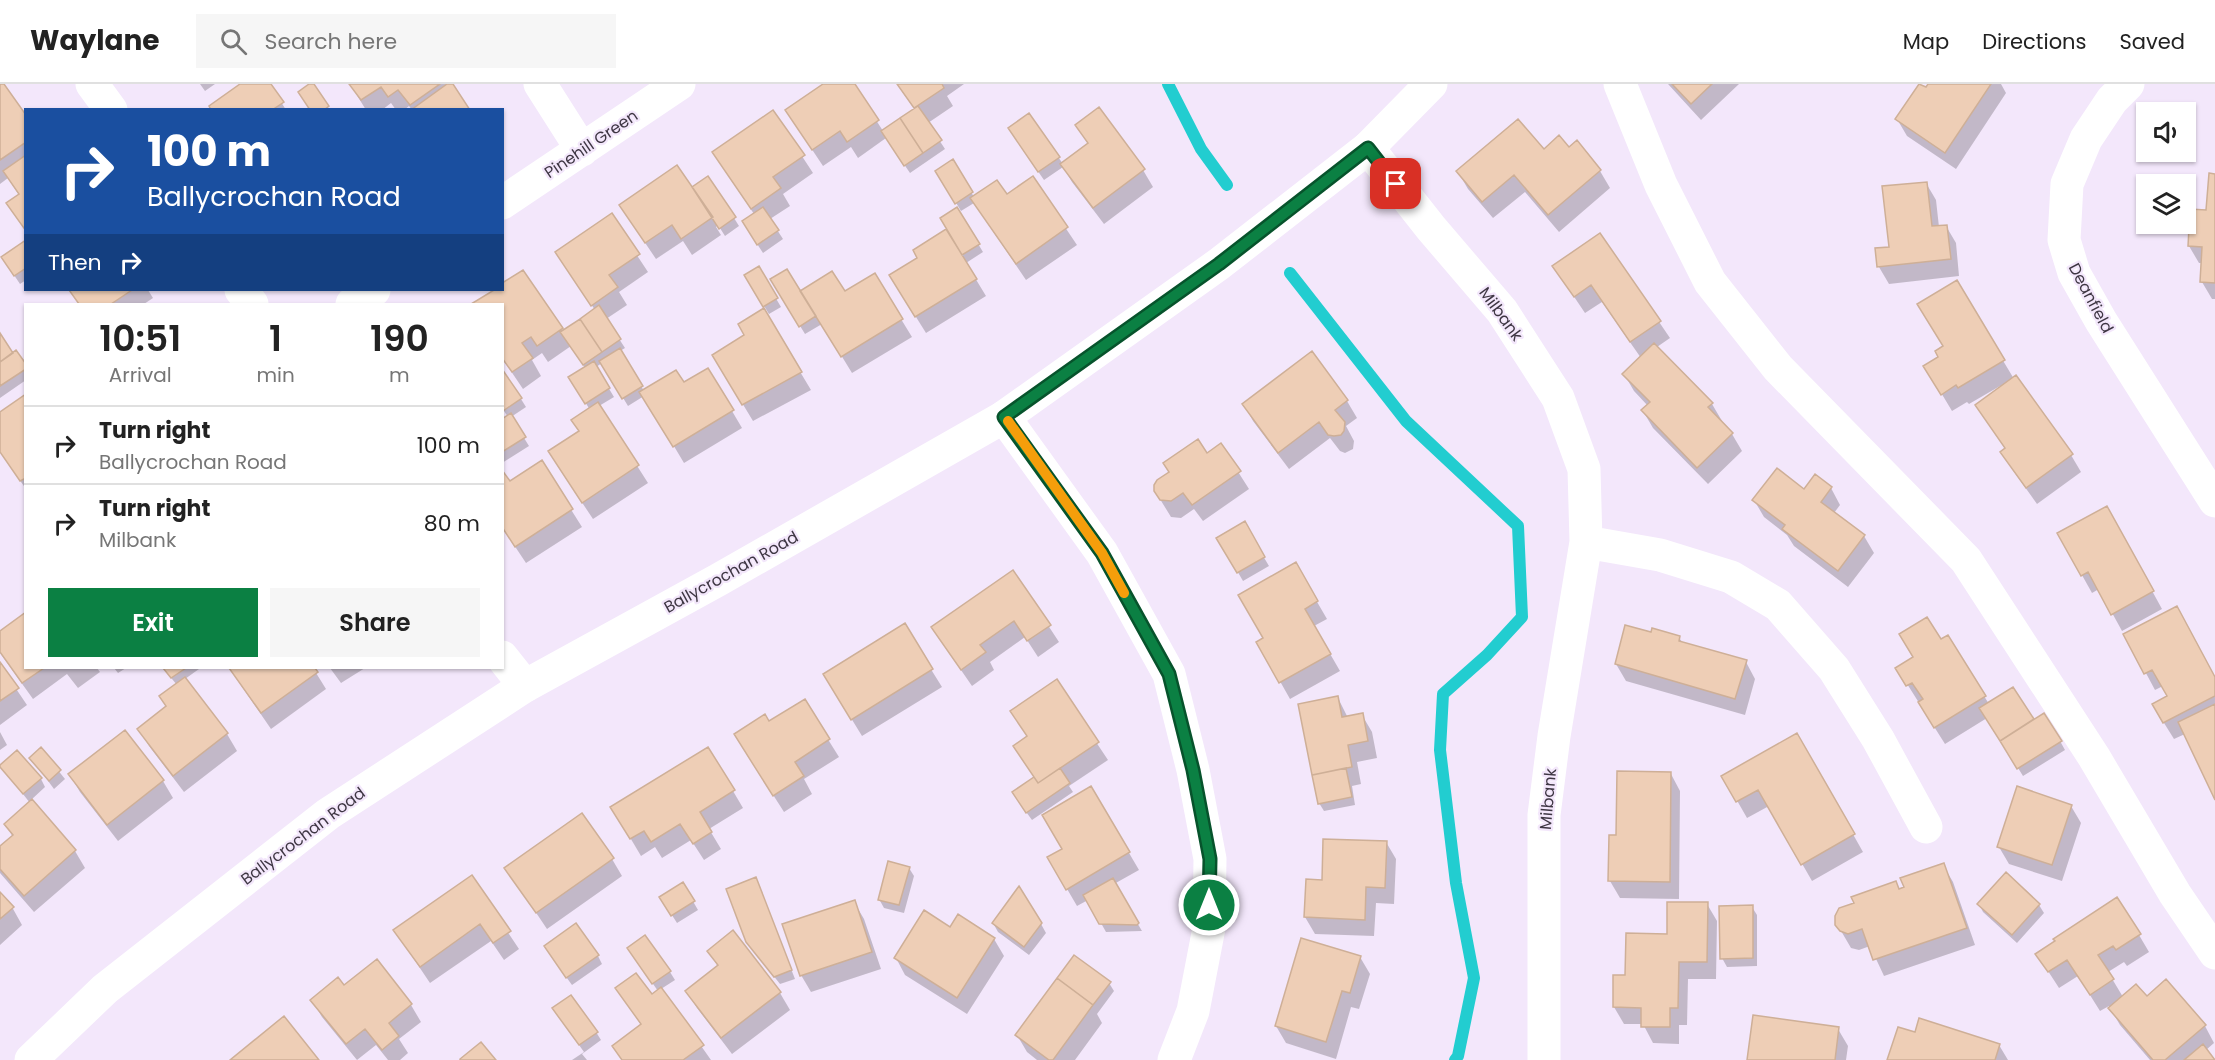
<!DOCTYPE html>
<style>
body{margin:0;font-family:Poppins,sans-serif;background:#f6f6f6;color:#222;height:100vh;display:flex;flex-direction:column;font-size:22px;white-space:nowrap}
*{box-sizing:border-box;margin:0}
p{font-size:20px;color:#767676}
.icon{flex:none;width:33px;height:33px;fill:none;stroke:currentColor;stroke-width:2;stroke-linecap:round;stroke-linejoin:round}
.map{position:relative;flex:1;overflow:hidden}
.details{position:absolute;left:24px;top:219px;width:480px;height:366px;display:flex;flex-direction:column;background:#fff;border-radius:0px;box-shadow:0 2px 4px #0004}
.details>*{flex:none}
.top-card{position:absolute;left:24px;top:24px;width:480px;height:183px;border-radius:0px;box-shadow:0 2px 4px #0004;background:#1a4fa0;color:#fff;overflow:hidden}
.buttons{position:absolute;left:2136px;top:18px;display:grid;gap:12px}
.buttons a{display:grid;place-items:center;width:60px;height:60px;border-radius:0px;background:#fff;box-shadow:0 2px 4px #0004;font-size:30px}
.pin{position:absolute;display:grid;place-items:center;width:51px;height:51px;color:#fff;margin:-26px;border-radius:12px;box-shadow:0 3px 9px #0006}
.me{position:absolute;width:66px;margin:-33px;rotate:0deg;stroke-linejoin:round;filter:drop-shadow(0 0 4px #0008)}
.turn{display:flex;align-items:center;gap:21px;height:126px;padding:0 24px;font-size:27px}
.turn .icon{width:78px;height:78px;stroke-width:2.5}
.turn b{display:block;font-size:42px;line-height:51px}
.then{display:flex;align-items:center;height:57px;padding:0 24px;background:#0003;gap:12px;font-size:22px}
.eta{display:flex;justify-content:space-evenly;align-items:center;height:102px;text-align:center}
.eta b{font-size:36px;font-weight:600;line-height:42px}
.button{display:flex;gap:12px;margin-top:auto;padding:12px 24px}
.button a{flex:1;height:69px;border-radius:0px;background:#0b8043;color:#fff;font-size:24px;font-weight:600;line-height:69px;text-align:center}
.button a+a{background:#f6f6f6;color:#222}
ul{padding:0;list-style:none}
li{display:flex;align-items:center;gap:18px;height:78px;padding:0 24px;border-top:2px solid #e0e0e0}
li div{flex:1}
li b{display:block;font-size:22px}
li em{font-style:normal}
header{display:flex;align-items:center;gap:36px;box-sizing:border-box;height:84px;padding:0 30px;background:#fff;border-bottom:2px solid #e0e0e0}
header strong{font-size:28px}
nav{display:flex;gap:33px;margin-inline-start:auto;font-size:21px}
.search{width:420px;height:54px;background:#f6f6f6;display:flex;align-items:center;gap:15px;box-sizing:border-box;padding:0 21px;border-radius:0px;color:#767676;font-size:22px}
.map>svg:first-child{display:block}
.shadow{fill:#0003}
.lines{fill:none;stroke-linecap:round;stroke-linejoin:round}
.stream{stroke:#22cdd0;stroke-width:12}
.building{fill:#eeceb6;stroke:#ceaf97;stroke-width:1.5}
.street{stroke:#fff;stroke-width:33}
.secondary{stroke:#fff;stroke-width:33}
.route-casing{stroke:#07532c;stroke-width:15}
.route{stroke:#0b8043;stroke-width:10}
.slow{stroke:#f59e0b;stroke-width:10}
.labels{text-anchor:middle;dominant-baseline:central;stroke-width:4.5;stroke-linejoin:round;paint-order:stroke}
.street-label{font-size:16px;fill:#3e3643;stroke:#f3e7fb}
</style>
<header>
<strong>Waylane</strong>
<div class="search"><svg class="icon" aria-label="search" viewBox="0 0 24 24"><circle cx="10" cy="10" r="6"/><path d="M15 15l6 6"/></svg>Search here</div>
<nav><a>Map</a><a>Directions</a><a>Saved</a></nav>
</header>
<div class="map">
<svg width="2215" height="976" viewBox="0 0 2215 976">
<rect width="100%" height="100%" fill="#f3e7fb"/>
<path class="shadow" d="M0,0L26,33V147L8,119L19,111L8,94L0,100Z
M200,0H215L205,7Z
M243,0H270L286,26H213Z
M350,0H452L412,26L409,22L404,26H396L391,19L382,26H366Z
M826,0H853L883,47L915,26L897,0H964L947,12L953,22L928,39L945,65L910,89L886,54L858,74L851,63L823,82L797,43Z
M1668,0H1739L1701,36Z
M1930,0H2001L2006,9L1956,85L1907,52L1897,35Z
M773,28L813,89L783,110L790,122L770,135L783,155L763,169L748,146L754,130L724,85Z
M1029,31L1063,80L1089,61L1077,42L1143,86L1153,103L1104,140L1072,98L1063,83L1044,96L1014,53Z
M1576,59L1600,87L1610,104L1559,148L1525,108L1493,134L1468,105L1458,88L1569,65Z
M952,77L974,113L1006,112L1032,94L1077,161L1026,196L974,119L961,127L937,87Z
M2215,91V215H2212L2202,198L2203,179H2199L2189,162L2208,127Z
M1926,99L1936,116L1939,143L1946,142L1956,159L1959,192L1889,200L1879,183Z
M696,112L734,134L739,142L725,152L718,141L716,143L721,151L692,171L683,157L656,175L631,138Z
M957,125L983,168L966,179L986,212L926,249L901,209L919,174L915,166L948,146Z
M611,132L648,188L619,208L627,221L606,235L625,264L620,267L644,307L684,300L732,327L742,344L684,379L644,312L628,322L602,279L596,283L614,313L599,322L648,399L593,435L559,384L590,326L570,293L585,284L571,262L548,278L542,269L532,276L541,292L523,305L502,274V220H474L496,206H502L522,188L563,248L595,226L567,185Z
M1600,151L1670,254L1657,263L1712,320L1722,337L1720,338L1732,350L1742,367L1708,400L1653,344L1643,327L1648,322L1634,307L1624,290L1641,274L1602,218L1585,229L1554,183Z
M26,157V196L20,200L8,182Z
M758,184L781,223L769,230L746,192Z
M874,191L912,253L852,289L822,240L805,250L772,196L806,218L844,209Z
M1956,198L2014,295L2071,371L2081,388L2037,420L2012,385L2002,368L2006,365L1977,322L2001,304L2000,302L1969,320L1967,318L1952,327L1925,282L1940,273L1944,263Z
M69,206H148L153,214L144,220H79Z
M763,226L811,306L753,337L724,289Z
M0,252L13,271L26,282V296L0,314Z
M1311,269L1347,317L1357,334L1346,342L1354,357L1353,365L1345,369L1340,367L1330,354L1289,385L1253,337L1244,320Z
M26,312V405L0,368V329Z
M521,315L526,323L511,333L529,362L502,379V336L508,333L502,324Z
M1221,361L1249,405L1203,437L1194,425L1181,434L1171,433L1155,407Z
M541,378L582,443L526,479L502,443L509,399Z
M1831,404L1840,421L1834,429L1864,452L1874,469L1848,503L1794,462L1787,451L1764,433L1754,416Z
M1244,440L1269,482L1243,497L1218,454Z
M2116,441L2162,525L2122,547L2099,505L2092,509L2059,450Z
M1295,480L1327,535L1314,542L1340,587L1290,615L1258,558L1265,555Z
M1013,488L1059,558L1038,573L1025,553L990,578L994,586L972,602L943,560Z
M904,542L942,603L862,652L835,608Z
M0,549L26,584H97L100,588L78,604L67,590L33,615L0,569Z
M1652,550L1679,554L1683,559L1746,578L1755,595L1745,631L1626,597L1616,580Z
M2125,550L2215,595V712L2185,650L2174,655L2164,639L2154,620L2169,613L2163,602L2155,606Z
M1947,553L1989,620L2013,605L2034,638L2060,657L2065,666L2023,692L1987,634L1945,660L1897,584Z
M0,581L27,621L0,641Z
M114,584H126L118,589Z
M163,584H198L199,585L185,595L227,650L237,667L184,708L149,662L139,645L167,624L177,601Z
M229,584H313L326,605L271,645Z
M330,584H365L341,599Z
M1056,598L1108,676L1069,702L1073,708L1032,736L1018,717L1035,694L1025,679L1028,653Z
M1338,614L1348,634L1362,631L1372,648L1377,674L1357,678L1361,700L1352,702L1355,721L1324,727L1319,719Z
M804,617L839,673L804,695L812,710L784,728L745,667L769,639Z
M0,648L7,661L0,666Z
M125,648L163,697L173,714L118,757L80,708L70,691Z
M1797,651L1863,768L1812,797L1769,722L1747,734L1723,692Z
M41,665L65,695L54,705L31,674Z
M1,682L41,695L45,703L31,716L75,767L85,784L34,828L0,789V764L13,753L6,741L30,719Z
M1671,690L1680,707L1679,815L1620,814L1610,797L1617,752Z
M1091,704L1139,786L1114,800L1142,847L1106,848L1088,816L1077,822L1049,774L1064,765Z
M733,707L743,724L709,745L721,765L704,776L691,756L662,774L655,763L641,772L622,740Z
M2071,722L2081,739L2062,797L2009,780L1999,763Z
M1386,758L1396,775L1394,820L1376,819L1374,852L1315,850L1305,833Z
M612,775L622,792L547,845L506,784Z
M1943,781L1953,798L1975,861L1884,892L1870,862L1859,866L1851,864L1837,840Z
M909,784L914,792L904,829L884,824L879,815Z
M471,793L519,865L504,876L491,857L430,899L395,847Z
M756,795L795,895L780,900L753,866Z
M683,800L698,826L677,839L661,814Z
M0,810L12,823L22,841L0,861Z
M854,818L864,835L881,885L811,908L801,891Z
M1707,820L1717,837L1716,895H1688L1687,941H1679V960L1653,959L1643,940H1624L1614,923L1627,892L1668,851Z
M1979,820L2039,821L2044,829L2017,859L1983,828Z
M1752,823L1757,831V882L1727,883L1722,874Z
M993,839L1041,840L1046,849L1029,871L998,848Z
M951,845L994,855L1004,872L967,930L905,891L896,874Z
M2139,851L2149,868L2127,882L2124,878L2108,888L2123,913L2147,914L2205,942L2214,959L2206,966L2214,976H2150L2120,941L2109,922L2100,927L2078,892L2059,904L2037,870Z
M709,867L780,909L790,926L732,970L697,924L687,907L718,883Z
M550,871L598,872L602,880L572,901Z
M634,873L670,888L675,896L661,905L711,976H622L614,962L642,942L617,905L651,912L658,907Z
M1360,873L1370,890L1359,925L1351,923L1336,975L1286,959L1276,942Z
M1109,899L1114,907L1097,930L1102,939L1075,976H1037L1027,968L1017,951Z
M344,904L411,921L421,938L399,955L408,969L400,976H388L376,961L357,976L322,933L312,916Z
M559,933L596,948L601,956L582,970L587,976H572L584,968Z
M1838,945L1848,962L1846,976H1748Z
M1916,950L1999,961L2008,976H1889Z"/>
<g class="lines">
<path class="stream" d="M1168,0L1201,65L1227,101
M1290,189L1406,337L1518,442L1522,533L1487,571L1443,610L1440,666L1456,799L1474,894L1458,972L1455,976"/>
</g>
<path class="building" d="M0,0H4L26,31V58L0,76Z
M240,0H271L284,18L272,26H211L209,22Z
M309,0H314L329,22L324,26H310L298,8Z
M349,0H440L410,21L398,6L388,13L381,3L361,16Z
M447,0H453L470,26H411Z
M823,0H855L879,36L847,58L840,47L812,66L785,26Z
M897,0H942L944,4L914,24Z
M1672,0H1712L1691,20Z
M1919,0L1926,3L1928,0H1991L1945,69L1895,35Z
M918,22L942,56L923,69L900,34Z
M1099,23L1145,85L1093,124L1060,80L1088,59L1075,41Z
M773,26L805,71L773,93L781,104L751,125L712,68Z
M1029,29L1060,73L1038,88L1008,44Z
M900,34L923,69L904,82L881,47Z
M1518,35L1544,65L1559,51L1569,63L1577,56L1601,86L1548,131L1514,91L1482,118L1456,87Z
M26,71V147L6,119L19,110L3,87Z
M953,75L973,108L955,120L935,87Z
M677,81L713,133L681,155L672,141L645,159L619,121Z
M2209,89L2215,90V199L2200,198L2202,163L2188,162L2190,125L2206,126Z
M708,92L736,133L719,145L692,103Z
M1033,92L1068,143L1016,180L970,114L997,96L1007,110Z
M1927,98L1932,142L1947,141L1951,175L1877,183L1875,164L1889,163L1882,102Z
M763,123L779,146L757,161L742,137Z
M957,123L980,160L962,171L940,134Z
M612,129L640,170L609,191L618,203L591,222L555,168Z
M946,145L977,195L915,233L889,191L917,174L913,166Z
M1600,149L1661,237L1630,258L1591,201L1574,213L1552,182Z
M26,156V184L14,192L1,173Z
M759,182L778,214L763,223L744,191Z
M787,185L816,232L799,243L770,195Z
M523,186L563,244L537,262L531,253L522,259L533,274L512,288L502,274V220H471L494,206H502V199Z
M832,187L845,207L875,189L903,235L841,273L800,207Z
M1957,196L2005,276L1958,304L1956,301L1941,311L1923,282L1938,273L1935,267L1943,262L1917,220Z
M69,206H132L111,220H79Z
M599,221L621,255L602,268L580,235Z
M764,224L802,288L742,321L712,271L744,251L738,240Z
M580,235L602,268L583,281L560,248Z
M0,249L13,269L0,278Z
M1654,259L1713,319L1708,323L1733,349L1697,384L1641,326L1650,318L1622,290Z
M620,264L643,302L622,315L599,277Z
M16,266L26,280V285L0,302V278Z
M1312,267L1348,316L1335,326L1345,338L1344,347L1341,351L1334,352L1328,351L1319,338L1278,369L1242,320Z
M594,277L610,304L585,320L568,293Z
M708,284L734,326L673,363L639,308L676,286L684,298Z
M502,285L522,314L503,327L502,325Z
M2016,291L2073,370L2026,404L2000,368L2005,364L1975,321Z
M26,310V394L20,397L0,368V328Z
M598,318L639,381L582,419L548,367L579,347L571,336Z
M511,329L526,353L502,368V335Z
M1198,355L1207,369L1221,359L1241,387L1192,421L1183,409L1171,417L1160,416L1154,407V401L1157,396L1169,388L1163,379Z
M542,376L573,425L515,463L502,443V386L510,397Z
M1777,384L1804,405L1815,390L1832,403L1821,418L1865,451L1838,487L1782,445L1785,441L1752,416Z
M2107,422L2154,507L2111,531L2088,488L2081,492L2057,449Z
M1245,437L1265,473L1237,489L1216,454Z
M1296,478L1318,517L1305,525L1331,570L1279,599L1256,558L1263,554L1238,511Z
M1013,486L1051,541L1027,557L1014,537L980,561L986,568L961,586L931,543Z
M2177,522L2215,593V612L2163,639L2152,620L2167,612L2152,586L2144,590L2123,550Z
M26,528V584H44L22,599L0,568V547Z
M1927,533L1941,555L1948,551L1986,612L1934,644L1918,618L1923,615L1912,599L1906,602L1895,584L1913,573L1899,550Z
M905,539L933,585L851,636L823,590Z
M1625,541L1651,548L1652,544L1680,552L1679,557L1747,576L1735,615L1615,580Z
M0,578L19,604L0,617Z
M163,584H186L171,594Z
M229,584H315L318,588L261,629Z
M185,593L228,649L173,692L137,645L166,622L159,612Z
M1057,595L1099,658L1038,699L1013,662L1027,652L1010,627Z
M2013,603L2034,635L2000,657L1979,624Z
M1338,612L1342,633L1363,629L1368,657L1348,661L1352,683L1312,691L1298,620Z
M805,615L830,655L795,678L804,692L773,712L734,650L765,630L769,637Z
M2215,620V716L2178,638Z
M2044,629L2062,657L2017,685L2000,657Z
M125,646L164,696L107,741L68,690Z
M1797,649L1855,750L1801,781L1758,706L1736,718L1721,692Z
M41,663L61,686L49,697L29,674Z
M708,663L735,706L700,728L712,748L693,760L680,740L651,758L644,747L630,755L610,723Z
M17,666L42,694L23,710L0,683V681Z
M1060,684L1070,699L1026,729L1012,708L1034,693L1038,699Z
M1346,684L1352,713L1318,720L1312,691Z
M1617,687L1671,688L1670,798L1608,797L1609,751H1616Z
M1091,702L1130,768L1066,806L1047,773L1062,765L1042,731Z
M2017,702L2072,721L2052,781L1997,763Z
M32,715L76,766L24,812L0,785V762L13,751L4,740Z
M582,729L614,774L536,829L504,784Z
M1323,755L1387,757L1385,804L1366,803L1365,836L1304,833L1306,795L1322,796Z
M888,777L910,783L899,821L878,816Z
M1944,779L1967,844L1873,876L1862,845L1848,850L1840,847L1835,841V832L1839,824L1854,819L1851,813L1896,797L1899,805L1904,803L1900,794Z
M2006,788L2040,820L2012,851L1977,820Z
M472,791L511,847L493,859L480,840L420,883L393,846Z
M756,793L792,886L774,893L746,858L726,805Z
M1113,794L1139,839L1137,841L1099,840L1083,811Z
M683,798L695,817L671,832L659,813Z
M1019,802L1042,839L1024,863L992,839Z
M0,808L14,823L0,835Z
M2117,813L2141,850L2116,866L2113,862L2098,871L2114,895L2090,911L2067,876L2048,888L2035,870L2055,857L2053,855Z
M855,816L872,868L800,892L782,840Z
M1667,818H1708L1707,878H1679L1678,924H1670V943H1641V924L1613,923V891H1625L1626,849L1667,850Z
M1753,821V874L1720,875L1719,822Z
M924,826L950,843L958,830L995,854L957,914L894,874Z
M576,839L599,871L566,894L544,862Z
M733,846L781,908L721,954L685,907L718,881L707,867Z
M645,851L671,887L652,900L627,864Z
M1301,854L1361,872L1350,909L1342,907L1326,958L1275,942Z
M1074,871L1111,898L1093,921L1057,894Z
M377,875L412,920L389,939L399,952L382,966L365,945L346,960L310,916L338,893L344,901Z
M636,889L652,910L661,903L704,961L683,976H622L612,962L641,940L615,904Z
M1057,894L1093,921L1053,976H1049L1015,951Z
M2166,895L2206,941L2165,976H2153L2108,924L2136,900L2147,912Z
M571,911L598,948L579,961L552,924Z
M1753,931L1839,943L1835,976H1747Z
M284,932L319,976H230Z
M1919,934L2000,960L1995,976H1887L1898,943L1915,948Z
M481,958L496,976H460V975Z
M2203,960L2215,976H2184Z"/>
<g class="lines">
<path class="street" d="M92,0L111,26
M540,0L582,66
M1620,0L1661,101L1710,198L1778,284L1966,476L2094,673L2175,810L2215,869
M2128,0L2112,16L2086,55L2067,100L2064,156L2074,189L2101,237L2215,417
M1368,64L1431,144L1502,227L1558,314L1584,385L1586,458L1554,652L1544,731V976
M502,119L679,0
M241,206L252,220
M352,220L374,206
M1004,333L1102,469L1169,590L1193,686L1210,775L1209,844L1193,927L1174,976
M1586,458L1660,471L1731,493L1778,521L1834,585L1878,655L1926,743
M502,573L525,602"/>
<path class="secondary" d="M31,976L105,905L328,730L525,602L718,496L1004,333L1219,180L1368,64L1431,0"/>
</g>
<g class="lines">
<g class="route-casing">
<path id="route" d="M1209,821L1210,775L1193,686L1169,590L1102,469L1004,333L1219,180L1368,64L1396,100"/>
</g>
<use href="#route" class="route"/>
<path class="slow" d="M1008,337L1102,469L1124,509"/>
</g>
<g class="labels">
<g class="street-label">
<text transform="translate(591 60) rotate(-34)">Pinehill Green</text>
<text transform="translate(2091 214) rotate(62)">Deanfield</text>
<text transform="translate(1501 230) rotate(54)">Milbank</text>
<text transform="translate(731 488) rotate(-29)">Ballycrochan Road</text>
<text transform="translate(1548 715) rotate(-85)">Milbank</text>
<text transform="translate(303 752) rotate(-37)">Ballycrochan Road</text>
</g>
</g>
</svg>
<div class="buttons">
<a><svg class="icon" aria-label="sound" viewBox="0 0 24 24"><path d="M4 9h4l5-4v14l-5-4H4zM17 9q2 3 0 6"/></svg></a>
<a><svg class="icon" aria-label="layers" viewBox="0 0 24 24"><path d="M12 4l9 5-9 5-9-5zM3 14l9 5 9-5"/></svg></a>
</div>
<div class="pin" style="left:1396px;top:100px;background:#d93025"><svg class="icon" aria-label="arrive" viewBox="0 0 24 24"><path d="M6 21V4h12l-3 4 3 4H6"/></svg></div>
<svg class="me" style="left:1209px;top:821px" viewBox="-20 -20 40 40"><circle r="17" fill="#0b8043" stroke="#fff" stroke-width="3"/><path d="M0-11L8 9 0 5-8 9z" fill="#fff"/></svg>
<div class="top-card">
<div class="turn"><svg class="icon" aria-label="right" viewBox="0 0 24 24"><path d="M7 20v-9h11M14 6l5 5-5 5"/></svg><div><b>100 m</b>Ballycrochan Road</div></div>
<div class="then">Then<svg class="icon" aria-label="right" viewBox="0 0 24 24"><path d="M7 20v-9h11M14 6l5 5-5 5"/></svg></div>
</div>
<section class="details">
<div class="eta">
<div><b>10:51</b><p>Arrival</p></div>
<div><b>1</b><p>min</p></div>
<div><b>190</b><p>m</p></div>
</div>
<ul>
<li><svg class="icon" aria-label="right" viewBox="0 0 24 24"><path d="M7 20v-9h11M14 6l5 5-5 5"/></svg><div><b>Turn right</b><p>Ballycrochan Road</p></div><em>100 m</em></li>
<li><svg class="icon" aria-label="right" viewBox="0 0 24 24"><path d="M7 20v-9h11M14 6l5 5-5 5"/></svg><div><b>Turn right</b><p>Milbank</p></div><em>80 m</em></li>
</ul>
<div class="button"><a>Exit</a><a>Share</a></div>
</section>
</div>
